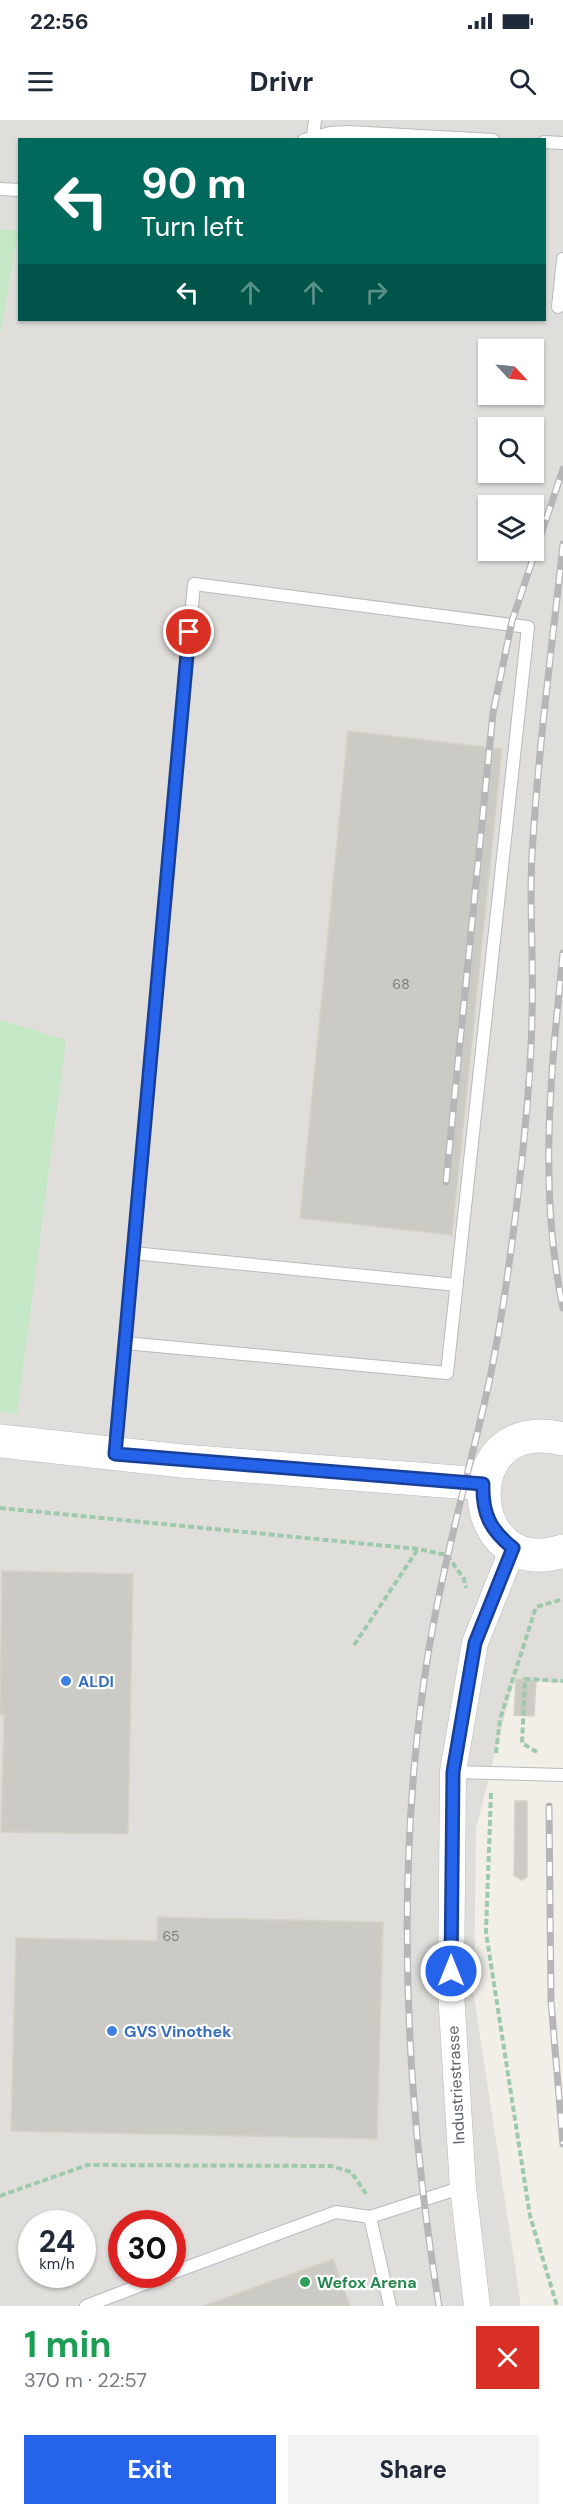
<!DOCTYPE html>
<meta charset="utf-8">
<style>
body{margin:0;font-family:"DM Sans",sans-serif;background:#f2f2f3;color:#1f2937;height:100vh;display:flex;flex-direction:column;font-size:22px;white-space:nowrap}
*{box-sizing:border-box;margin:0}
p{font-size:20px;color:#747a83}
.icon{flex:none;width:33px;height:33px;fill:none;stroke:currentColor;stroke-width:2;stroke-linecap:round;stroke-linejoin:round}
.map{position:relative;height:2186px;overflow:hidden}
.drawer{display:flex;flex-direction:column;background:#fff;flex:1}
.drawer>*{flex:none}
.hud{position:absolute;left:18px;top:18px;width:528px;height:183px;border-radius:0px;box-shadow:0 2px 4px #0004;background:#00695c;color:#fff;overflow:hidden}
.needle{width:39px;rotate:116deg}
.controls{position:absolute;left:478px;top:219px;display:grid;gap:12px}
.controls a{display:grid;place-items:center;width:66px;height:66px;border-radius:0px;background:#fff;box-shadow:0 2px 4px #0004;font-size:30px}
.speed{position:absolute;left:18px;top:2090px;display:flex;gap:12px;font-size:30px;font-weight:700;text-align:center}
.speed>*{display:grid;place-content:center;width:78px;height:78px;border-radius:50%;background:#fff;box-shadow:0 2px 4px #0004;line-height:1}
.speed small{font-size:15px;font-weight:400}
.speed .limit{border:9px solid #d22;background:#fff;color:#111}
.pin{position:absolute;display:grid;place-items:center;width:51px;height:51px;color:#fff;margin:-26px;border:3px solid #fff;border-radius:50%;box-shadow:0 2px 6px #0007}
.me{position:absolute;width:66px;margin:-33px;rotate:0deg;stroke-linejoin:round;filter:drop-shadow(0 0 4px #0008)}
.turn{display:flex;align-items:center;gap:21px;height:126px;padding:0 24px;font-size:27px}
.turn .icon{width:78px;height:78px;stroke-width:2.5}
.turn b{display:block;font-size:42px;line-height:51px}
.lanes{display:flex;align-items:center;height:57px;padding:0 24px;background:#0003;justify-content:center;gap:30px;direction:ltr}
.lanes .off{opacity:.35}
.round{display:grid;place-items:center;flex:none;width:63px;height:63px;border-radius:0px;background:#f2f2f3}
.overview{display:flex;align-items:center;justify-content:space-between;height:102px;padding:0 24px}
h1{font-size:36px;font-weight:700;line-height:45px;color:#1e9e55}
.action{display:flex;gap:12px;margin-top:auto;padding:12px 24px}
.action a{flex:1;height:69px;border-radius:0px;background:#2563eb;color:#fff;font-size:24px;font-weight:700;line-height:69px;text-align:center}
.action a+a{background:#f2f2f3;color:#1f2937}
.status{display:flex;justify-content:space-between;align-items:center;height:42px;padding:0 30px;background:#fff;direction:ltr}
.status svg{height:16px;fill:currentColor}
header{display:flex;justify-content:space-between;align-items:center;height:78px;padding:0 24px;background:#fff;font-size:27px;font-weight:700}
.map>svg:first-child{display:block}
.industrial{fill:#e0deda;fill-rule:evenodd}
.green{fill:#c4e8c6}
.building{fill:#cccac5;stroke:#d6d2c5;stroke-width:1.5}
.lines{fill:none;stroke-linecap:round;stroke-linejoin:round}
.lane-casing{stroke:#b8b9be;stroke-width:14}
.street-casing{stroke:#b8b9be;stroke-width:27}
.secondary-casing{stroke:#b6b9bf;stroke-width:34}
.path{stroke:#9dc9ac;stroke-width:4;stroke-dasharray:6 3;stroke-linecap:butt}
.lane{stroke:#fff;stroke-width:12}
.street{stroke:#fff;stroke-width:26}
.secondary{stroke:#fff;stroke-width:33}
.rail-casing{stroke:#b6b6b8;stroke-width:7}
.rail{stroke:#fff;stroke-width:4.5;stroke-dasharray:14;stroke-linecap:butt}
.route-casing{stroke:#184099;stroke-width:15}
.route{stroke:#2563eb;stroke-width:10}
.shop-dot{fill:#3f7fe0;stroke:#fff;stroke-width:2}
.leisure-dot{fill:#2e9e5b;stroke:#fff;stroke-width:2}
.labels{text-anchor:middle;dominant-baseline:central;stroke-width:4.5;stroke-linejoin:round;paint-order:stroke}
.number-label{font-size:14px;fill:#7a7c7f}
.shop-label{font-size:16px;font-weight:bold;fill:#366cbe;stroke:#fff;text-anchor:start}
.street-label{font-size:16px;fill:#5f6268;stroke:#fff}
.leisure-label{font-size:16px;font-weight:bold;fill:#27864d;stroke:#fff;text-anchor:start}
</style>
<div class="status"><b>22:56</b><svg viewBox="0 0 49 12"><path d="M0 12V9h3v3zM5 12V6h3v6zM10 12V3h3v9zM15 12V0h3v12zM26 1h20v11H26zM47 4h2v5h-2z"/></svg></div>
<header><svg class="icon" aria-label="menu" viewBox="0 0 24 24"><path d="M4 6h16M4 12h16M4 18h16"/></svg>Drivr<svg class="icon" aria-label="search" viewBox="0 0 24 24"><circle cx="10" cy="10" r="6"/><path d="M15 15l6 6"/></svg></header>
<div class="map">
<svg width="563" height="2186" viewBox="0 0 563 2186">
<rect width="100%" height="100%" fill="#f1efe8"/>
<path class="industrial" d="M0,0H563V1563L514,1559L476,1708L474,1876L521,2186H0ZM20,20H544V200H20ZM489,230H534V274H489ZM489,308H534V352H489ZM489,386H534V430H489ZM32,2103H82V2154H32ZM122,2103H172V2154H122Z"/>
<path class="green" d="M0,109L18,111L0,216Z
M0,900L66,920L17,1294L0,1292Z"/>
<path class="building" d="M348,611L502,629L452,1115L300,1098Z
M2,1451L133,1454L128,1714L1,1712L4,1595H0Z
M516,1559L536,1561L534,1596L514,1595Z
M515,1681H527V1757L522,1760L514,1755Z
M158,1797L383,1802L377,2019L11,2011L16,1818L157,1821Z
M333,2139L350,2186H203Z"/>
<g class="lines">
<g class="lane-casing">
<path id="lane" d="M313,16L315,0
M304,20L330,13L348,12L493,20
M544,22L563,23
M0,69L20,70
M558,187L563,139
M133,1133L457,1165
M115,1332L125,1223L194,464L528,507L447,1253L125,1223
M453,1652L563,1655
M370,2097L390,2186
M172,2153L336,2092L370,2097L463,2067
M86,2186L170,2154"/>
</g>
<g class="street-casing">
<path id="street" d="M477,2186L463,2067L451,1872L453,1652L475,1523L513,1428"/>
</g>
<g class="secondary-casing">
<path id="secondary" d="M563,1319C452,1292 464,1464 563,1431
M0,1321L182,1341L483,1364"/>
</g>
<path class="path" d="M0,1388L418,1429L447,1435L464,1459L466,1468
M354,1525L418,1429
M537,1632L522,1623L525,1559L563,1561
M496,1633L500,1599L536,1487L563,1479
M491,1673L486,1812L530,2096L557,2186
M0,2076L87,2045L331,2046L351,2052L367,2075"/>
<use href="#lane" class="lane"/>
<use href="#street" class="street"/>
<use href="#secondary" class="secondary"/>
<g class="rail-casing">
<path id="rail" d="M563,833C551,952 538,1069 563,1188
M446,1062L493,593L512,501L563,349
M549,1686L551,1881L563,2024
M439,2186C404,1970 394,1745 429,1528C443,1446 465,1366 484,1285C499,1221 508,1156 516,1091C524,1026 531,960 532,895C534,842 529,788 532,735C538,631 552,527 563,424"/>
</g>
<use href="#rail" class="rail"/>
</g>
<g class="lines">
<g class="route-casing">
<path id="route" d="M189,512L115,1334L483,1364C482,1393 490,1410 513,1428L475,1523L453,1652L451,1851"/>
</g>
<use href="#route" class="route"/>
</g>
<g class="shop-dot">
<circle cx="66" cy="1561" r="6"/>
<circle cx="112" cy="1911" r="6"/>
</g>
<circle class="leisure-dot" cx="305" cy="2162" r="6"/>
<g class="labels">
<g class="number-label">
<text x="401" y="864">68</text>
<text x="171" y="1816">65</text>
</g>
<g class="shop-label">
<text x="78" y="1561">ALDI</text>
<text x="124" y="1911">GVS Vinothek</text>
</g>
<g class="street-label">
<text transform="translate(456 1965) rotate(-93)">Industriestrasse</text>
</g>
<g class="leisure-label">
<text x="317" y="2162">Wefox Arena</text>
</g>
</g>
</svg>
<div class="controls">
<a><svg class="needle" viewBox="-14 -14 28 28"><path d="M0-13l5 13h-10z" fill="#e53935"/><path d="M0 13l5-13h-10z" fill="#747a83"/></svg></a>
<a><svg class="icon" aria-label="search" viewBox="0 0 24 24"><circle cx="10" cy="10" r="6"/><path d="M15 15l6 6"/></svg></a>
<a><svg class="icon" aria-label="layers" viewBox="0 0 24 24"><path d="M12 4l9 5-9 5-9-5zM3 14l9 5 9-5"/></svg></a>
</div>
<div class="speed"><div>24<small>km/h</small></div><div class="limit">30</div></div>
<div class="pin" style="left:189px;top:512px;background:#d93025"><svg class="icon" aria-label="arrive" viewBox="0 0 24 24"><path d="M6 21V4h12l-3 4 3 4H6"/></svg></div>
<svg class="me" style="left:451px;top:1851px" viewBox="-20 -20 40 40"><circle r="17" fill="#2563eb" stroke="#fff" stroke-width="3"/><path d="M0-11L8 9 0 5-8 9z" fill="#fff"/></svg>
<div class="hud">
<div class="turn"><svg class="icon" aria-label="left" viewBox="0 0 24 24"><path d="M17 20v-9H6M10 6l-5 5 5 5"/></svg><div><b>90 m</b>Turn left</div></div>
<div class="lanes"><svg class="icon" aria-label="left" viewBox="0 0 24 24"><path d="M17 20v-9H6M10 6l-5 5 5 5"/></svg><svg class="icon off" aria-label="ahead" viewBox="0 0 24 24"><path d="M12 20V5M6 11l6-6 6 6"/></svg><svg class="icon off" aria-label="ahead" viewBox="0 0 24 24"><path d="M12 20V5M6 11l6-6 6 6"/></svg><svg class="icon off" aria-label="right" viewBox="0 0 24 24"><path d="M7 20v-9h11M14 6l5 5-5 5"/></svg></div>
</div>
</div>
<section class="drawer">
<div class="overview"><div><h1>1 min</h1><p>370 m · 22:57</p></div><a class="round" style="background:#d93025;color:#fff"><svg class="icon" aria-label="close" viewBox="0 0 24 24"><path d="M6 6l12 12M18 6L6 18"/></svg></a></div>
<div class="action"><a>Exit</a><a>Share</a></div>
</section>
